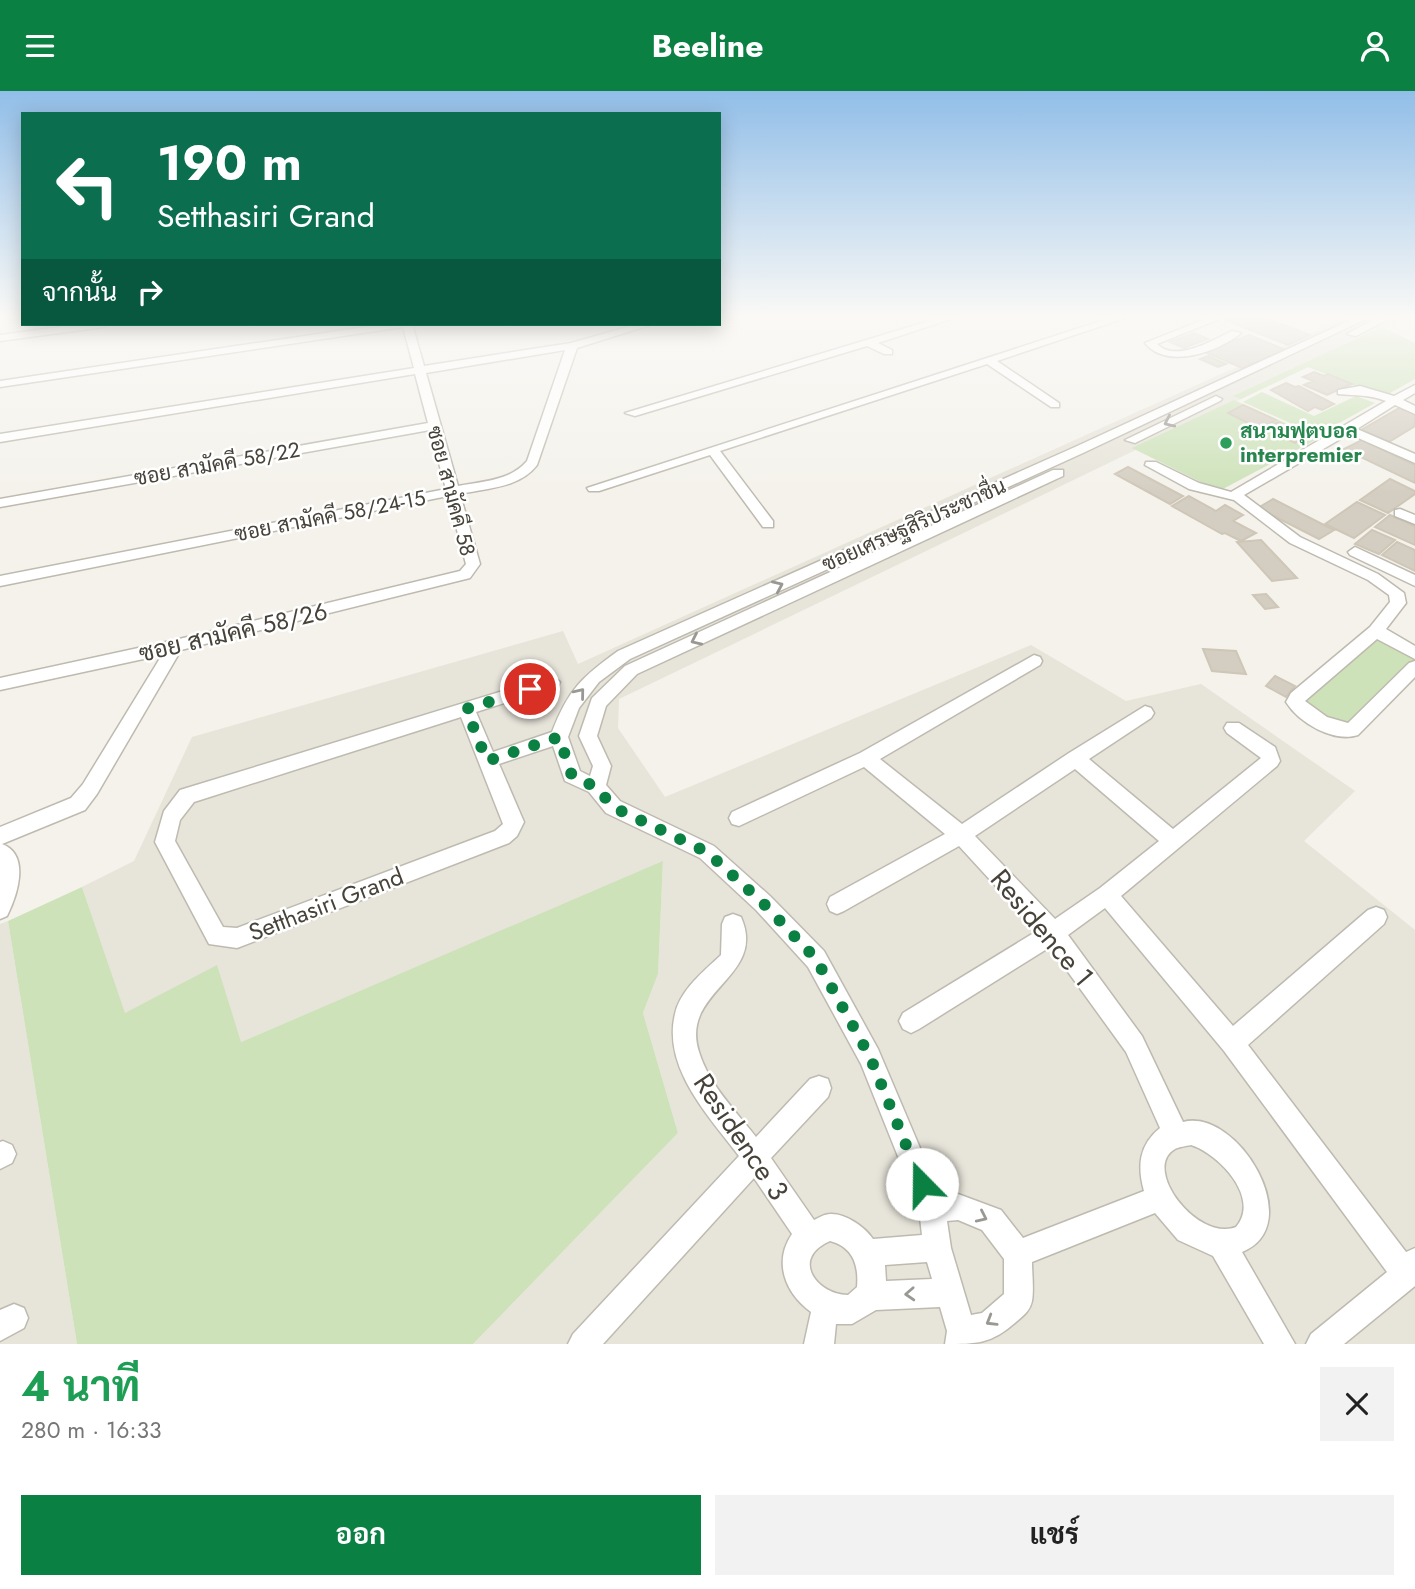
<!DOCTYPE html>
<html lang="th">
<meta charset="utf-8">
<style>
body{margin:0;font-family:Jost,Sarabun,sans-serif;background:#f2f2f2;color:#222;height:100vh;display:flex;flex-direction:column;font-size:26px;white-space:nowrap}
*{box-sizing:border-box;margin:0}
p{font-size:23px;color:#767676}
.icon{flex:none;width:38px;height:38px;fill:none;stroke:currentColor;stroke-width:2;stroke-linecap:round;stroke-linejoin:round}
.map{position:relative;height:1253px;overflow:hidden}
.drawer{display:flex;flex-direction:column;background:#fff;flex:1}
.drawer>*{flex:none}
.hud{position:absolute;left:21px;top:21px;width:700px;height:214px;border-radius:0px;box-shadow:0 4px 18px #0003;background:#0b6e4f;color:#fff;overflow:hidden}
.pin{position:absolute;display:grid;place-items:center;width:60px;height:60px;color:#fff;margin:-30px;border:4px solid #fff;border-radius:50%;box-shadow:0 2px 7px #0007}
.me{position:absolute;width:77px;margin:-38px;rotate:338deg;stroke-linejoin:round;filter:drop-shadow(0 0 5px #0008)}
.turn{display:flex;align-items:center;gap:24px;height:147px;padding:0 21px;font-size:32px}
.turn .icon{width:91px;height:91px;stroke-width:2.5}
.turn b{display:block;font-size:49px;line-height:60px}
.then{display:flex;align-items:center;height:66px;padding:0 21px;background:#0003;gap:14px;font-size:26px}
.round{display:grid;place-items:center;flex:none;width:74px;height:74px;border-radius:0px;background:#f2f2f2}
.overview{display:flex;align-items:center;justify-content:space-between;height:119px;padding:0 21px}
h1{font-size:42px;font-weight:700;line-height:52px;color:#1e9e55}
.primary-button{display:flex;gap:14px;margin-top:auto;padding:14px 21px}
.primary-button a{flex:1;height:80px;border-radius:0px;background:#0b8043;color:#fff;font-size:28px;font-weight:700;line-height:80px;text-align:center}
.primary-button a+a{background:#f2f2f2;color:#222}
header{display:flex;justify-content:space-between;align-items:center;height:91px;padding:0 21px;background:#0b8043;color:#fff;font-size:32px;font-weight:700}
.map>svg:first-child{display:block}
.residential{fill:#e7e4da}
.green{fill:#cde2b9}
.building{fill:#d4cec2;stroke:#cec6b6;stroke-width:2}
.lines{fill:none;stroke-linecap:round;stroke-linejoin:round}
.minor-casing{stroke:#bebaaf;stroke-width:3}
.minor{fill:#fff;fill-rule:evenodd}
.oneway{stroke:#9a9893}
.route{stroke:#0b8043;stroke-width:12;stroke-dasharray:0 21.6}
.leisure-dot{fill:#2e9e5b;stroke:#fff;stroke-width:2.5}
.labels{text-anchor:middle;dominant-baseline:central;stroke-width:5;stroke-linejoin:round;paint-order:stroke}
.far-leisure-label{font-size:21px;font-weight:bold;fill:#27864d;stroke:#fff;text-anchor:start}
.far-street-label{font-size:21px;fill:#47433a;stroke:#fff}
.street-label{font-size:24px;fill:#47433a;stroke:#fff}
.near-street-label{font-size:28px;fill:#47433a;stroke:#fff}
</style>
<header><svg class="icon" aria-label="menu" viewBox="0 0 24 24"><path d="M4 6h16M4 12h16M4 18h16"/></svg>Beeline<svg class="icon" aria-label="person" viewBox="0 0 24 24"><circle cx="12" cy="8" r="4"/><path d="M4 21q1-7 8-7t8 7"/></svg></header>
<div class="map">
<svg width="1415" height="1253" viewBox="0 0 1415 1253">
<rect width="100%" height="100%" fill="#f4f2eb"/>
<path class="residential" d="M1345,227H1404L1308,276L619,608L618,637L665,706L1031,554L1126,610L1201,593L1355,700L1304,750L1415,839V1253H473L678,1042L643,922L658,883L663,771L241,951L125,923L82,796L134,770L192,646L563,540L578,573Z
M8,830L77,1253H0V833Z"/>
<path class="green" d="M1382,236L1415,252V288L1383,306L1308,276L1241,308L1233,305Z
M1262,301L1314,325L1356,305L1375,312L1334,335L1342,341L1326,348L1243,311Z
M1234,309L1319,347L1219,400L1132,357Z
M1377,542L1415,562V581L1349,645L1295,613Z
M663,770L658,883L643,922L678,1042L473,1253H77L8,830L82,796L125,922L217,874L241,951Z"/>
<path class="building" d="M1227,227H1266L1310,244L1288,254L1223,228Z
M1194,242L1208,248L1184,257L1170,251Z
M1249,244L1286,259L1242,277L1205,261Z
M1208,265L1226,273L1218,276L1200,268Z
M1314,281L1324,285L1328,283L1352,293L1327,304L1304,294L1313,290L1303,286Z
M1286,292L1295,296L1299,295L1334,313L1322,319L1315,316L1308,320L1271,299Z
M1243,314L1276,329L1260,338L1228,322Z
M1399,317L1415,323V335L1389,351L1361,339Z
M1278,331L1308,345L1295,352L1264,338Z
M1362,349L1415,374V392L1344,358Z
M1128,376L1183,405L1170,413L1115,383Z
M1390,388L1415,400V403L1388,422L1360,409Z
M1189,405L1216,420L1225,414L1243,424L1233,430L1256,442L1241,450L1225,442L1222,443L1172,415Z
M1273,408L1334,439L1319,448L1258,417Z
M1357,411L1385,424L1354,447L1325,433Z
M1390,424L1415,435V454L1375,436Z
M1372,439L1395,449L1379,463L1355,453Z
M1261,449L1297,487L1272,490L1237,451Z
M1397,451L1415,459V480L1382,464Z
M1266,503L1278,516L1265,518L1253,504Z
M1203,558L1236,560L1246,583L1212,580Z
M1275,585L1295,595L1286,606L1266,595Z"/>
<g class="lines">
<g class="minor-casing">
<path id="minor" d="M939,227H954L878,252L892,259V263H884L867,255L635,325L625,322Z
M1110,227H1125L997,270L1059,312V316H1051L987,273L720,360L773,430V436H763L710,364L599,400H589L587,397Z
M1208,227H1222L1157,253C1176,272 1213,249 1232,240L1241,242C1218,261 1167,279 1145,252Z
M1355,227H1368L1083,362L630,568L599,591L579,617L568,646L580,680L590,685L593,675L579,645L592,607L625,575L1053,379H1063V385L637,583L606,615L597,645L611,675L606,694L620,710L714,755L770,805L824,860L878,958L940,1104L958,1103L1001,1119L1023,1147L1144,1100C1137,1075 1139,1054 1160,1037L1126,961L1050,856L919,938L911,942L903,938L899,930L903,922L1037,840L959,755L844,820L837,823L830,820L827,813L830,806L945,743L864,676L739,735L732,733L729,727L732,721L860,662L1034,564L1040,566L1042,570L1040,574L880,668L962,733L1069,662L1145,615L1151,617L1154,622L1151,627L1089,668L1173,738L1261,667L1227,642L1224,637L1227,632H1239L1275,656L1280,670L1277,675L1121,805L1233,935L1368,819L1376,816L1384,819L1387,826L1384,833L1248,954L1406,1161L1415,1157V1195L1344,1253H1306L1311,1243L1387,1181L1224,960L1105,817L1068,844L1142,945L1183,1031C1237,1016 1309,1134 1242,1161L1295,1253H1264L1213,1165L1178,1149L1155,1122L1032,1171C1032,1183 1034,1198 1032,1210C1030,1220 1023,1225 1016,1231C991,1253 977,1253 945,1253L947,1240L940,1216L876,1219L852,1233H836L834,1253H804L811,1221C785,1202 773,1171 792,1143L754,1087L603,1253H568L573,1243L739,1065C709,1025 662,977 675,923C680,899 704,880 721,864L722,833L725,826L733,823L741,826C768,887 679,899 699,961C709,994 736,1020 756,1046L810,988L819,985L828,988L831,997L828,1006L771,1067L814,1129C818,1127 825,1123 830,1123C845,1122 865,1136 873,1148L922,1144L919,1118L861,973L808,876L756,819L700,767L606,722L589,701L565,690L553,655L499,673L524,731L517,745L509,752L237,857L209,853L155,751L164,720L180,699L552,585L560,591L558,595L476,621L493,661L552,641C568,599 582,586 618,560L1075,356ZM461,626L503,733L495,740L237,837L223,836L175,750L180,729L194,711ZM1075,678L1159,750L1100,797L1055,828L975,745ZM1191,1054C1219,1063 1261,1107 1236,1136C1197,1151 1141,1077 1175,1058C1179,1056 1186,1055 1191,1054ZM958,1129L982,1139L1004,1168V1203L982,1222L971,1224L951,1157L947,1130ZM830,1150C853,1156 859,1174 857,1196L848,1204C818,1204 789,1168 830,1150ZM927,1171L932,1188L886,1190L885,1174Z
M1377,227H1390L1356,245L1347,243Z
M83,233H109L104,236L0,250V244Z
M385,233H412L424,275L571,252L638,233H653L577,257L537,374C519,397 488,397 460,403L480,473L470,487L181,559L97,703L85,719L2,753C31,764 17,805 7,825L0,828V736L71,707L83,693L162,564L0,599V587L175,549L460,480L466,473L448,405L0,495V485L446,398L430,339L0,416V408L428,332L415,283L0,351V343L414,277L403,236L0,296V290ZM565,259L527,370C510,390 483,390 458,395L426,282Z
M1415,294V302L1403,309L1415,315V323L1395,314L1357,338L1415,363V372L1349,343L1244,404L1300,446L1378,483L1404,502L1406,512L1386,538L1415,555V568L1377,548L1305,610L1327,626L1348,632L1409,572L1415,570V586L1358,644C1334,652 1299,632 1286,611L1291,602L1370,536L1390,511L1389,504L1368,489L1290,452L1234,409L1189,398L1145,374L1146,371H1156L1199,392L1231,401L1386,310C1368,303 1356,305 1338,303V299L1360,295L1394,305Z
M1216,305L1222,308L1220,310L1135,352L1125,349Z
M1400,418L1415,424V433L1395,425V419Z
M1355,456L1415,484V495L1350,464L1348,461Z
M3,1050L12,1054L16,1063L12,1072L0,1078V1051Z
M14,1213L24,1217L28,1227L24,1237L0,1250V1219Z"/>
</g>
<use href="#minor" class="minor"/>
</g>
<defs><path id="oneway-chevron" d="M-2-3.5L2.5 0L-2 3.5" fill="none" stroke-width="1.6" stroke-linecap="round" stroke-linejoin="round" transform="scale(1.75)"/></defs>
<g class="oneway">
<use href="#oneway-chevron" transform="translate(1169 331) rotate(155)"/>
<use href="#oneway-chevron" transform="translate(778 495) rotate(-24)"/>
<use href="#oneway-chevron" transform="translate(696 549) rotate(155)"/>
<use href="#oneway-chevron" transform="translate(580 602) rotate(-51)"/>
<use href="#oneway-chevron" transform="translate(982 1126) rotate(25)"/>
<use href="#oneway-chevron" transform="translate(910 1203) rotate(177)"/>
<use href="#oneway-chevron" transform="translate(991 1230) rotate(149)"/>
</g>
<linearGradient id="sky" x2="0" y2="1"><stop stop-color="#91bee8"/><stop offset="0.56" stop-color="#faf9f6"/><stop offset="1" stop-color="#faf9f6" stop-opacity="0"/></linearGradient>
<rect width="1415" height="402" fill="url(#sky)"/>
<g class="lines">
<path class="route" d="M530,598L466,618L487,670L559,646L572,685L596,696L613,716L707,761L763,812L816,868L870,966L922,1093"/>
</g>
<circle class="leisure-dot" cx="1226" cy="352" r="7"/>
<g class="labels">
<g class="far-leisure-label">
<text x="1240" y="340">สนามฟุตบอล<tspan x="1240" dy="24">interpremier</tspan></text>
</g>
<g class="far-street-label">
<text transform="translate(217 373) rotate(-10)">ซอย สามัคคี 58/22</text>
<text transform="translate(451 400) rotate(75)">ซอย สามัคคี 58</text>
<text transform="translate(330 425) rotate(-11)">ซอย สามัคคี 58/24-15</text>
<text transform="translate(914 434) rotate(-24)">ซอยเศรษฐสิริประชาชื่น</text>
</g>
<g class="street-label">
<text transform="translate(233 541) rotate(-13)">ซอย สามัคคี 58/26</text>
<text transform="translate(326 813) rotate(-21)">Setthasiri Grand</text>
</g>
<g class="near-street-label">
<text transform="translate(1042 837) rotate(50)">Residence 1</text>
<text transform="translate(741 1046) rotate(56)">Residence 3</text>
</g>
</g>
</svg>
<div class="pin" style="left:530px;top:598px;background:#d93025"><svg class="icon" aria-label="arrive" viewBox="0 0 24 24"><path d="M6 21V4h12l-3 4 3 4H6"/></svg></div>
<svg class="me" style="left:922px;top:1093px" viewBox="-20 -20 40 40"><circle r="19" fill="#fff"/><path d="M0-13L10 11 0 6-10 11z" fill="#0b8043"/></svg>
<div class="hud">
<div class="turn"><svg class="icon" aria-label="left" viewBox="0 0 24 24"><path d="M17 20v-9H6M10 6l-5 5 5 5"/></svg><div><b>190 m</b>Setthasiri Grand</div></div>
<div class="then">จากนั้น<svg class="icon" aria-label="right" viewBox="0 0 24 24"><path d="M7 20v-9h11M14 6l5 5-5 5"/></svg></div>
</div>
</div>
<section class="drawer">
<div class="overview"><div><h1>4 นาที</h1><p>280 m · 16:33</p></div><a class="round"><svg class="icon" aria-label="close" viewBox="0 0 24 24"><path d="M6 6l12 12M18 6L6 18"/></svg></a></div>
<div class="primary-button"><a>ออก</a><a>แชร์</a></div>
</section>
